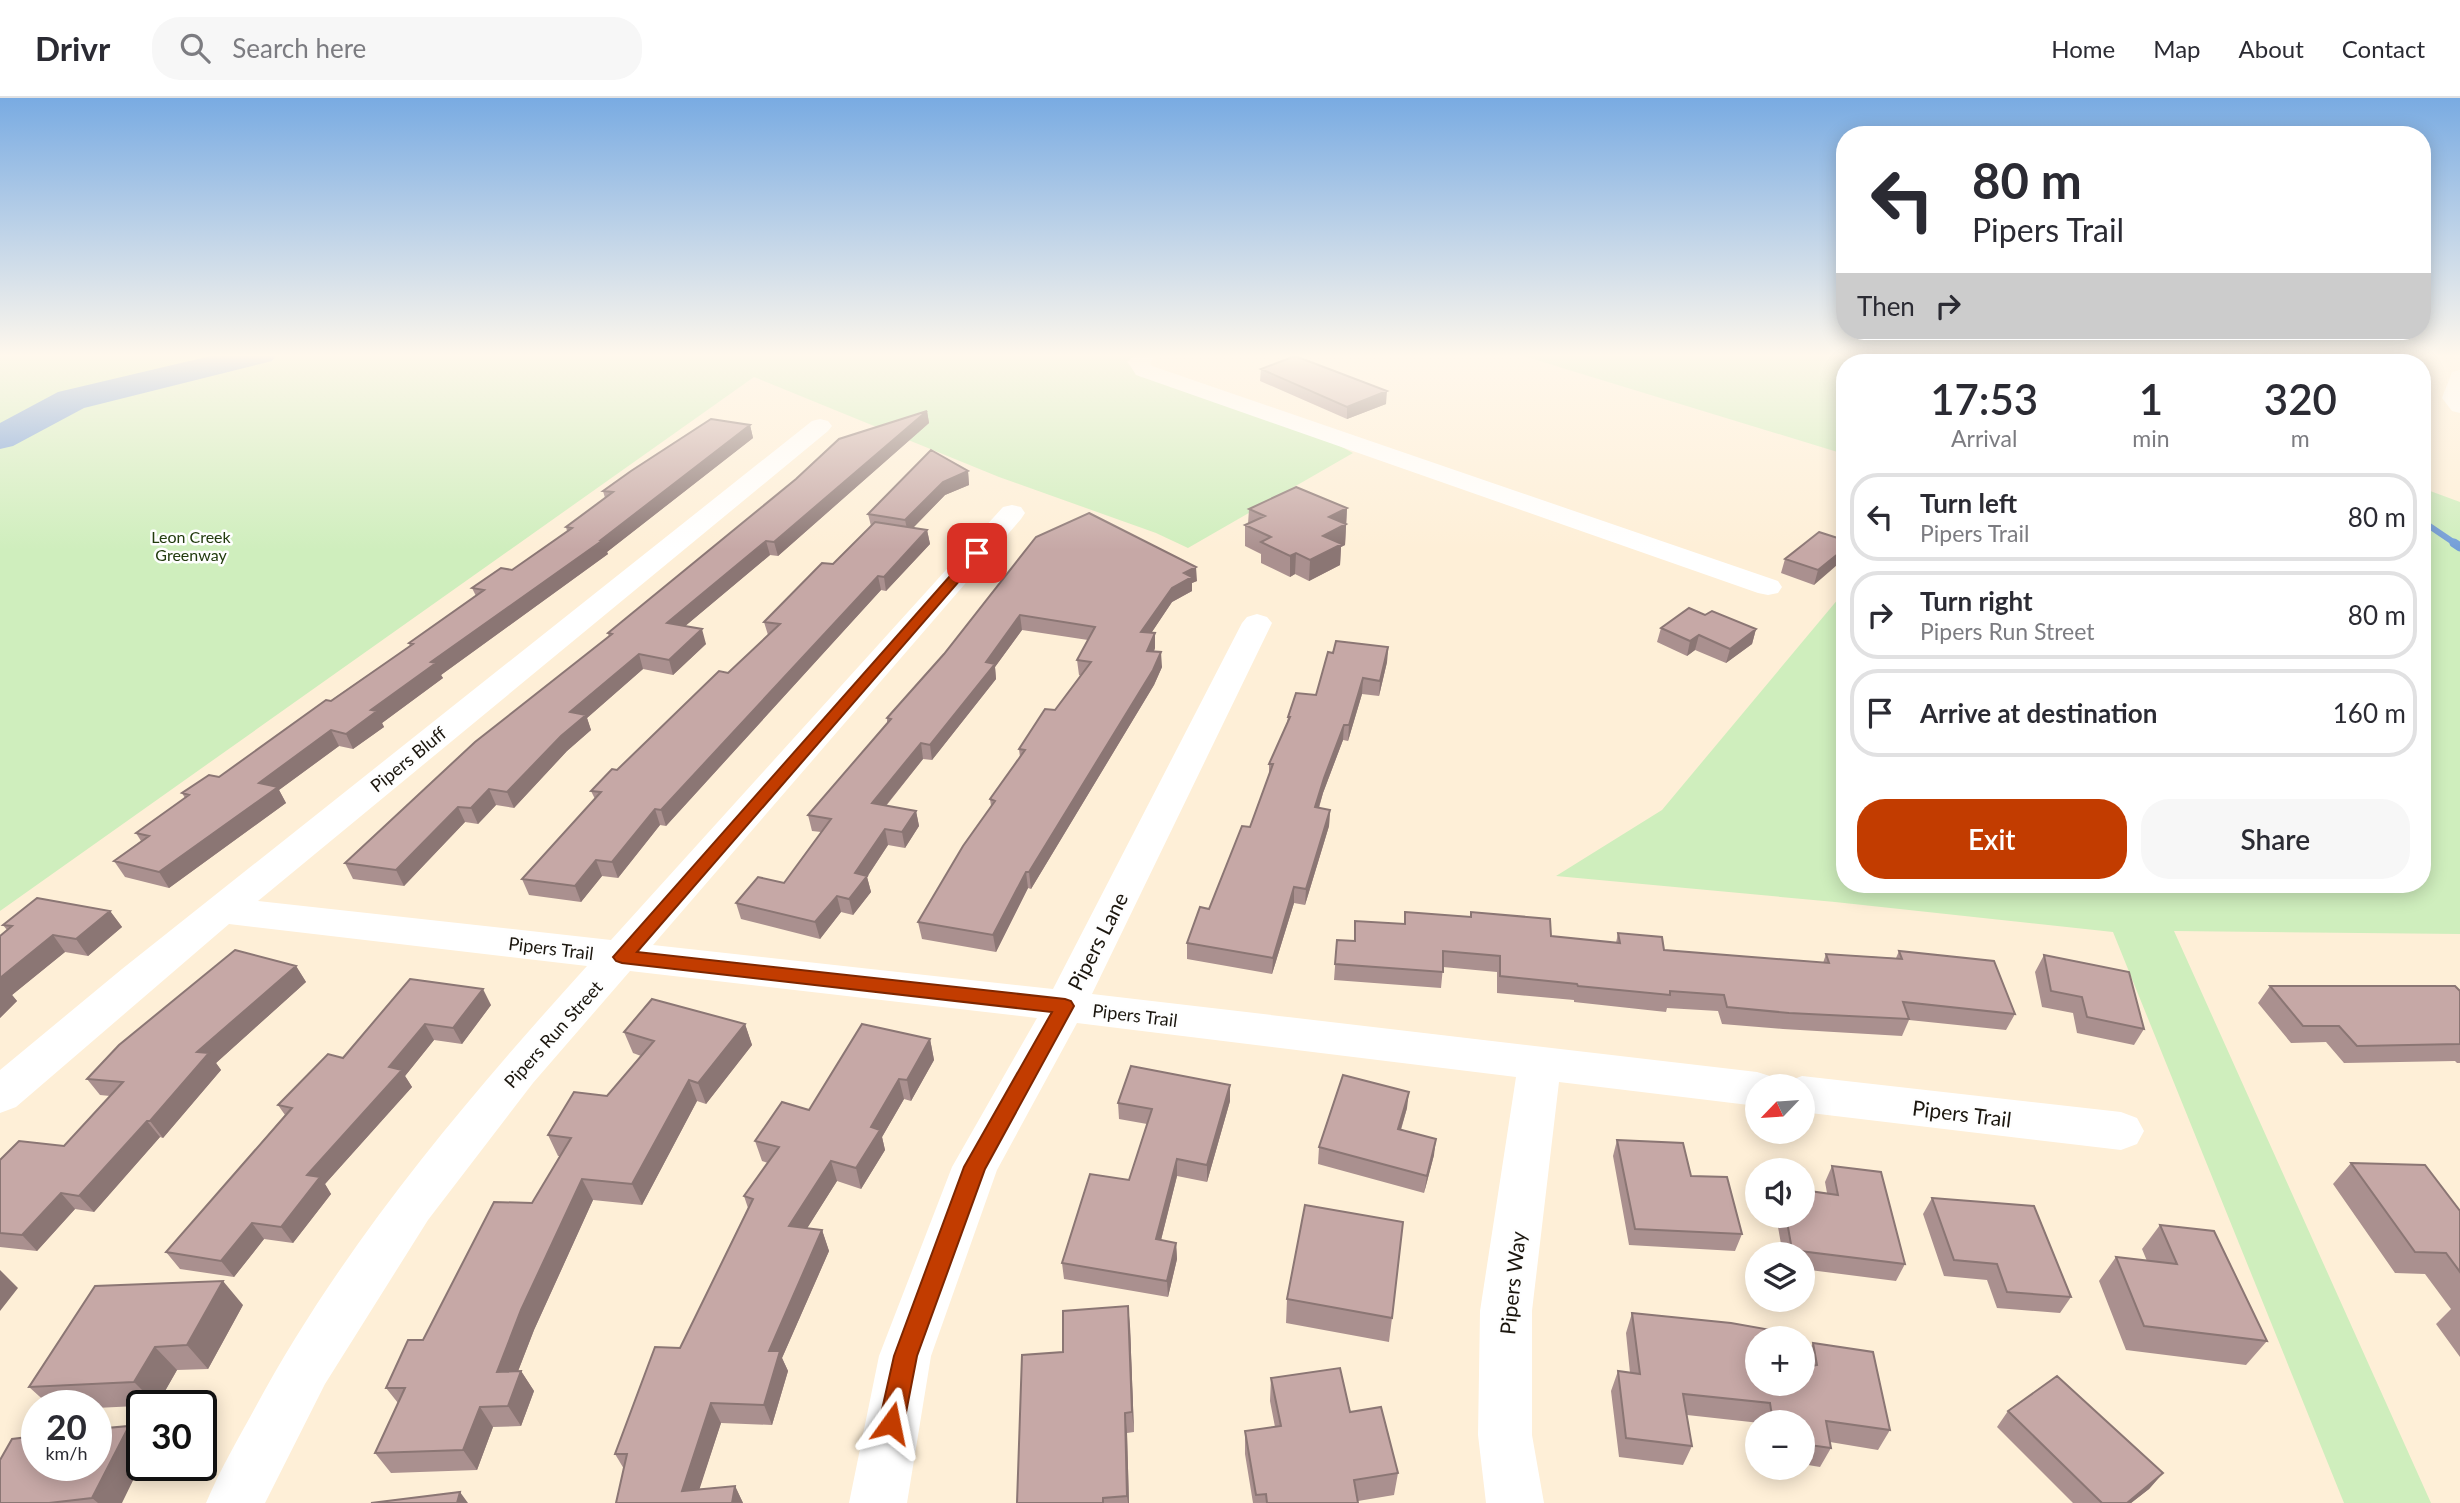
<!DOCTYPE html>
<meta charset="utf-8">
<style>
body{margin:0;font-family:Lato,sans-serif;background:#f7f7f7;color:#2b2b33;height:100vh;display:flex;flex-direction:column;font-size:26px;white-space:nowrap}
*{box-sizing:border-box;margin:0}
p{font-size:23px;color:#7c7c81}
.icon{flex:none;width:38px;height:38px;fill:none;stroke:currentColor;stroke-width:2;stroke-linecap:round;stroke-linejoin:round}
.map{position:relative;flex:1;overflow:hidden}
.sheet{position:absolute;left:1836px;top:256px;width:595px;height:539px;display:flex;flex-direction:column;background:#fff;border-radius:28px;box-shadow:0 4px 18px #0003}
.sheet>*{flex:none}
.banner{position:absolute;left:1836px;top:28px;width:595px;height:214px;border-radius:28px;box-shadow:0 4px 18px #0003;background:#fff;color:#2b2b33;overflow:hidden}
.needle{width:46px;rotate:245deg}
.fabs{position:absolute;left:1745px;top:976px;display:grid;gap:14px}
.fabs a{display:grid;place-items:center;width:70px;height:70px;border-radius:50%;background:#fff;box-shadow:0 4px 18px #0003;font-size:35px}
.speed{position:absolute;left:21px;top:1292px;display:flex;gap:14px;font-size:35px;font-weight:700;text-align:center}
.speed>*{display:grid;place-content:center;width:91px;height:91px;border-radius:50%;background:#fff;box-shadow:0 4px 18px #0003;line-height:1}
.speed small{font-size:18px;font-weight:400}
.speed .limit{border:4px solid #111;border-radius:10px;background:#fff;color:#111}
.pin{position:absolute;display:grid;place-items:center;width:60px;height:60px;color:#fff;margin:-30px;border-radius:14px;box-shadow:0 4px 10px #0006}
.me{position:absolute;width:77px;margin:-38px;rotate:12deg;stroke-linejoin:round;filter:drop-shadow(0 0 5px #0008)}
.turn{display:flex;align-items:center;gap:24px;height:147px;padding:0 21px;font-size:32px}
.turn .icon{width:91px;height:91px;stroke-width:2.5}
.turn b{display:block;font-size:49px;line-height:60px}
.then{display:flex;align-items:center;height:66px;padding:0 21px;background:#0003;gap:14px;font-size:26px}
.eta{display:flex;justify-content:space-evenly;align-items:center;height:119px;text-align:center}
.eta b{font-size:42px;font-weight:600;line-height:49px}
.action{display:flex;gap:14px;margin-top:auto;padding:14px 21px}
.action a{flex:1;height:80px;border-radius:28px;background:#c23c00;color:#fff;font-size:28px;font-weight:600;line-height:80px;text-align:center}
.action a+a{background:#f7f7f7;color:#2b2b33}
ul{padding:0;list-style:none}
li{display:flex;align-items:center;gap:21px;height:88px;margin:0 14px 10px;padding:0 7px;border:4px solid #e1e1e2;border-radius:28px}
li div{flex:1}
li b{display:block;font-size:26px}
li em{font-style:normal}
header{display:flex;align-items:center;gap:42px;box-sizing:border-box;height:98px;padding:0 35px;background:#fff;border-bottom:2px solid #e1e1e2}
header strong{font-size:33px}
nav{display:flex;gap:38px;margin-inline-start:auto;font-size:24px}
.search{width:490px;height:63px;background:#f7f7f7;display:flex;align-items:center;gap:18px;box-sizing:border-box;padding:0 24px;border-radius:28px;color:#7c7c81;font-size:26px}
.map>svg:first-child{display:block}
.green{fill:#cfeebd}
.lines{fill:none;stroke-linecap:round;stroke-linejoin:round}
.stream-far1{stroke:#739ed8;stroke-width:6}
.stream{stroke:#739ed8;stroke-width:9}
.river{fill:#739ed8;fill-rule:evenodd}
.minor{fill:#fff;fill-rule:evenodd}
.wall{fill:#aa908f}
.shaded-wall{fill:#8b7674}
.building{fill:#c6a8a6;stroke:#8b7674;stroke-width:2}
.route{fill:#c23c00;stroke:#7e2700;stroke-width:2}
.labels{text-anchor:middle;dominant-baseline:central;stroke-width:5;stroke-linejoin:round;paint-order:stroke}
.far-park-label{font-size:16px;fill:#223b0e;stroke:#fefefe}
.street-label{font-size:18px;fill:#1b160e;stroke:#fefefe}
.near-street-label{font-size:21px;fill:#1b160e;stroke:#fefefe}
</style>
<header>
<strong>Drivr</strong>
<div class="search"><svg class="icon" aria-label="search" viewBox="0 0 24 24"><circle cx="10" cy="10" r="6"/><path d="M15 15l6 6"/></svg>Search here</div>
<nav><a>Home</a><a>Map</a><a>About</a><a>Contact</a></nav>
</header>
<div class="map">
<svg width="2460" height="1405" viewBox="0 0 2460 1405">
<rect width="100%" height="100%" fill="#feefd7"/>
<path class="green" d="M0,256H1139L1127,264L1135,273L1327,341L1353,355L1188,450L1156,435L999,379L754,279L0,813Z
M1517,256H2319L2315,264H1844V356Z
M2422,390L2460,404V836L2174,833L2431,1405H2344L2113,834L1835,804L1556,778L1662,712L1844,494V786H2422Z"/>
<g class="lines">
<path class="stream-far1" d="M2007,256L2066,264
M2422,423L2456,446"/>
<path class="stream" d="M2454,445L2460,449"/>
<path class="river" d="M219,256H277L272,263L84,310L13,348L0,351V325L58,294Z"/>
<path class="minor" d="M1135,256H1157L1150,265L1152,268L1778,483L1782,489L1778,495L1768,497L1758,495L1136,277L1128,264Z
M2460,272V315L2452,313L2442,300L2452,274Z
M820,321L828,323L832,328L828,333L258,803L611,842L1003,409L1012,407L1021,409L1025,415L1021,421L653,847L1053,891L1242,525L1247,519L1257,516L1267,519L1272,525L1092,896L1757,974L1773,979L1778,989H1757V1008L1559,984L1532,1213V1337L1544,1405H1486L1478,1337L1480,1213L1516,979L1077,925L997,1072L931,1258L907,1405H849L879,1258L952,1069L1037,920L630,873L533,985L428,1122L325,1286L265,1405H206C220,1372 238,1341 255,1310C343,1147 463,1005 587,868L229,826L16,1009L0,1015V972L122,871L812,323Z
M1802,978L2121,1014L2137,1020L2144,1033L2137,1046L2121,1052L1802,1014V989H1784L1786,984Z"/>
</g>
<path class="wall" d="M1261,271L1386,306L1347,321L1260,283Z
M927,313L929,325L778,458L770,457L685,528L706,546L673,577L643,571L587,620L591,632L567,653L514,710L496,707L478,726L465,724L404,788L353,781L345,765L609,539L608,535Z
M750,327L753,340L607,454L608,456L441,577L443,580L382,625L384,629L353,651L339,648L279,692L286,705L169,790L125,779L114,763L141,743L136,735L185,700L182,695L219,679L410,548L409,545L476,498L472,490L512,472L567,433L566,429L605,400L603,393Z
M968,373L969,387L945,397L913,430L927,432L930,446L886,493L881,492L666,728L660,727L618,780L602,778L581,804L529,797L522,781L595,701L591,693L617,672L728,575L768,537L764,524L833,466L871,428L868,416Z
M1347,410L1345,447L1341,449L1340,467L1309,483L1295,476L1290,479L1261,465V456L1245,448V427L1248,426L1249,411Z
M1036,439L1197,483L1192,485V493L1172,504L1151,535L1155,550L1154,554L1162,569L1154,587L1031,791L1028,790L996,854L922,841L918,824L991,708L990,701L1020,659L1019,651L1055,612L1081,578L1079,577L1077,562L1088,542L1022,532L995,569L996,581L932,662L923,661L886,708L916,713L919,728L905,750L888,747L867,779L871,794L853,817L841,814L820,841L741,821L736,805L784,785L821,734L812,733L808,717L887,625V620L944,556Z
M1844,442L1814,487L1781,475L1785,461Z
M1705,517L1756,531L1752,546L1726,565L1695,552L1687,558L1657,544L1661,530Z
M1388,549L1387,564L1379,598L1362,596L1348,643L1343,642L1323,695L1319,710L1330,712L1329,728L1305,807L1294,805L1272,876L1187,861V845L1209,811L1250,729L1269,678V666L1287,625L1288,619L1316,597Z
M110,813L122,829L88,858L65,854L12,897L17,903L0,920L7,832L3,827Z
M1405,814L1470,819L1471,814L1551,838L1616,845L1618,835L1664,852L1823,865L1826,856L1896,860L1899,853L2015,916L2006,932L1909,922L1902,938L1783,931L1722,926L1718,913L1667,910L1666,914L1574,904V902L1497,895V874L1443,869L1441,890L1334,882L1337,842L1354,843L1355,823L1404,826Z
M2044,857L2144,931L2134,947L2077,935L2073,915L2042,909L2035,874Z
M296,868L306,884L216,965L221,972L163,1040L160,1039L94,1114L75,1111L37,1153L0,1149V1062L64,1048L110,998L100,997L87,981Z
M410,881L491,907L462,946L434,942L405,978L412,989L325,1086L331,1096L293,1145L264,1141L234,1179L180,1171L166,1154L285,1017L278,1007L343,960Z
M2270,888L2460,893V965H2457L2455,963L2344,965L2326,944L2291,945L2258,905Z
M745,926L752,947L706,1006L697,1003L642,1107L593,1102L534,1232L518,1273H521L534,1293L521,1328L493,1329L477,1372L391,1375L375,1355L398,1305L386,1290L423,1242L532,1105L560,1058H558L548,1037L607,998L641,958L633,955L624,934Z
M930,941L934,962L911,1003L904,1001L882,1039L885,1052L861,1091L837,1083L807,1130L822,1132L829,1153L782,1260L788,1273L772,1327L721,1325L699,1391L735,1388L743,1405H616L624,1371L615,1356L680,1250L748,1110L744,1098L768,1065L762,1063L755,1043Z
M1230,1003L1207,1084L1177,1078L1161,1142L1176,1145L1177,1161L1168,1199L1064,1181L1062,1165L1129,1082L1147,1026L1119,1021L1118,1005Z
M1407,1010L1401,1032L1434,1057L1424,1095L1318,1066L1319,1049Z
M1617,1042L1691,1078L1742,1136L1735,1153L1629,1147L1613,1058Z
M2351,1065L2460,1113V1259L2436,1226L2451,1211L2425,1176L2395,1175L2333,1086Z
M1832,1068L1905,1166L1896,1183L1802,1171V1157H1783L1776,1118H1802L1827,1095L1825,1084Z
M1932,1100L2071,1199L2060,1215L1997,1210L1987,1182L1944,1178L1923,1116Z
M2160,1127L2267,1243L2246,1267L2126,1252L2099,1183L2116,1159L2147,1163L2142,1151Z
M1287,1201L1392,1220L1389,1244L1286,1225Z
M243,1207L208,1271L177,1272L157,1307L96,1310V1307H49L29,1289Z
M1632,1215L1757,1286L1803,1270V1265L1813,1245L1890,1332L1878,1352L1830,1344L1831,1350L1820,1369L1802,1366V1325H1760L1687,1317L1692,1348L1683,1367L1619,1359L1611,1293L1618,1273L1630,1275L1626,1235Z
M1130,1228L1134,1334L1127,1335L1129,1405H1017Z
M1271,1280L1350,1314L1398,1375L1394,1397L1358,1403V1405H1253L1245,1356V1333L1275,1329L1270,1303Z
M2008,1313L2163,1375L2149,1391L2131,1405H2073L1997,1329Z
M12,1341L122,1405H0Z"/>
<path class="shaded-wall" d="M1387,293L1386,306L1347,321V309Z
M927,313L929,325L778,458L774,444Z
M750,327L753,340L607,454L608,456L441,577L443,580L382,625L384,629L353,651L346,636L371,612L431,564L601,442Z
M968,373L969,387L945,397L908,435L905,422L943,384Z
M1347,410L1345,447L1341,449L1340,467L1309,483L1310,462L1323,438L1329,419Z
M927,432L930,446L886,493L884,479Z
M766,443L770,457L671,540L667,525Z
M1844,451V461L1814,487L1818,472Z
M1296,455L1295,476L1290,479V458Z
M1196,469L1197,483L1192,485V493L1172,504L1142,549L1141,534L1172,490L1184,475Z
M878,478L881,492L666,728L661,712Z
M1020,517L1022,532L995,569L996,581L932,662L930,647L986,564Z
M702,531L706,546L673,577L669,562Z
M1756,531L1752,546L1726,565L1730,551Z
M1155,535V550L1147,568V553Z
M1699,537L1695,552L1687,558L1690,543Z
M1388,549L1387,564L1379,598L1380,583Z
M1161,554L1162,569L1154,587L1031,791L1029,774Z
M639,556L643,571L587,620L591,632L567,653L514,710L507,694L570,614Z
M1363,580L1362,596L1348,643L1349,627Z
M1344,627L1343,642L1323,695L1314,725L1315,709L1324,680Z
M331,632L339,648L279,692L286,705L169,790L159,774L259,685Z
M921,645L923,661L875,721L872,705Z
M489,691L496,707L478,726L471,710Z
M458,709L465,724L404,788L396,772Z
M655,711L660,727L618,780L612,764Z
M1330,712L1329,728L1305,807L1306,791Z
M916,713L919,728L905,750L902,734Z
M885,731L888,747L867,779L871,794L853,817L849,801L855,775Z
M596,762L602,778L581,804L575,788Z
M1026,774L1028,790L996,854L993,837Z
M1294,789V805L1272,876L1273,860Z
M837,798L841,814L820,841L815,824Z
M110,813L122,829L88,858L76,841Z
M53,837L65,854L12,897L17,903L0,920V880Z
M296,868L306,884L216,965L221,972L163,1040L150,1023L197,954Z
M483,891L491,907L462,946L453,930Z
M425,926L434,942L405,978L412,989L325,1086L331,1096L293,1145L281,1129L307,1077L389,969Z
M745,926L752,947L706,1006L698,985Z
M930,941L934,962L911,1003L907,982Z
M899,981L904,1001L882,1039L885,1052L861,1091L856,1070L871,1029Z
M689,982L697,1003L642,1107L632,1086Z
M1230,987V1003L1207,1084V1067Z
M1409,994L1407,1010L1396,1047L1398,1031Z
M147,1023L160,1039L94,1114L79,1098Z
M1436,1041L1434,1057L1424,1095L1427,1078Z
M1177,1061V1078L1157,1158L1156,1141Z
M831,1063L837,1083L796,1148L789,1128Z
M582,1081L593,1102L534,1232L510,1294L497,1274L521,1212Z
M61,1095L75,1111L37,1153L22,1137Z
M252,1125L264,1141L234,1179L221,1163Z
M822,1132L829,1153L782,1260L788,1273L772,1327L764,1307L769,1253Z
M1176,1145L1177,1161L1168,1199L1167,1183Z
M0,1172L18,1190L0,1213Z
M223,1183L243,1207L208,1271L187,1247Z
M1128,1208L1130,1228L1134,1334L1132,1314Z
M155,1249L177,1272L157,1307L134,1284Z
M521,1273L534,1293L521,1328L508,1308Z
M711,1305L721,1325L695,1405L682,1393Z
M480,1309L493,1329L477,1372L463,1352Z
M1125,1315L1127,1335L1129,1405H1128L1127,1398Z
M129,1328L142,1341V1364L122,1405H98L92,1400Z
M2163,1375L2149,1391L2131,1405H2127Z
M735,1388L743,1405H732Z
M460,1394L468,1405H457Z"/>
<path class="building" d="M2340,256H2413L2410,264H2336Z
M1295,258L1387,293L1347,309L1261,271Z
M927,313L774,444L766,443L667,525L702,531L669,562L639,556L570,614L586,617L561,638L507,694L489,691L471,710L458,709L396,772L345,765L475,644L612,536L608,535L796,381L839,341Z
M711,321L750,327L601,442H603L431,564L436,565L371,612L377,613L346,636L331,632L259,685L278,689L159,774L114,763L149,738L136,735L189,697L182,695L209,677L219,679L326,602L331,603L413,546L409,545L484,492L472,490L501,470L512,472L572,430L566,429L613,394L603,393L631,373Z
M931,352L968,373L943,384L905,422L868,416Z
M1296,389L1347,410L1329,419L1346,426L1323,438L1342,446L1310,462L1296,455L1290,458L1261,444L1271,439L1245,427L1265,418L1249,411Z
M1089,415L1196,469L1184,475L1192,479L1172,490L1141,534L1155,535L1147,553L1161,554L1153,572L1029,774H1026L993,837L918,824L963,748L995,703L990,701L1025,652L1019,651L1045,611L1055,612L1091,564L1077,562L1095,529L1020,517L986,564L995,566L930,647L921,645L872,705L916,713L902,734L885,731L855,775L867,778L849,801L837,798L815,824L736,805L758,779L784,785L831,721L808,717L891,621L887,620L944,556L1036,439Z
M875,424L927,432L884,479L878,478L661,712L655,711L612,764L596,762L575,788L522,781L601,694L591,693L612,671L617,672L719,573L728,575L780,526L764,524L822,465L833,466Z
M1819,434L1844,442V451L1818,472L1785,461Z
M1689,510L1705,517L1712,513L1756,531L1730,551L1699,537L1690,543L1661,530Z
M1336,543L1388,549L1380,583L1363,580L1349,627H1344L1324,680L1315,709L1330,712L1306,791L1294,789L1273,860L1187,845L1200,809L1209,811L1242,728L1250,729L1273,666H1269L1290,619H1288L1296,595L1316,597L1328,554L1333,555Z
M37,800L110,813L76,841L53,837L0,880V838L12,828L3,827Z
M1405,814L1471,819V814L1550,821L1551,838L1620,845L1618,835L1662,839L1664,852L1829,865L1826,856L1902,861L1899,853L1994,863L2015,916L1903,904L1909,921L1789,915L1727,909L1724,897L1670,893V897L1578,888L1577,886L1500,878V858L1443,853V874L1335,866L1337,842L1355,843V823L1405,826Z
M235,852L296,868L197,954L209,955L150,1023H147L79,1098L61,1095L22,1137L0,1135V1062L19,1043L64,1048L123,984L87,981L119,947Z
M2044,857L2129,874L2144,931L2087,919L2082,899L2051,893Z
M410,881L483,891L453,930L425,926L389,969L402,972L307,1077L320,1079L281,1129L252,1125L221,1163L166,1154L292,1010L278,1007L328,956L343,960Z
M2270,888H2455L2460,893V946L2357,948L2339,928H2303Z
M652,901L745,926L698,985L689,982L632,1086L582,1081L521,1212L497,1274L521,1273L508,1308L480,1309L463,1352L375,1355L405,1290H386L408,1242H423L494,1104L532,1105L571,1040L548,1037L574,994L607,998L654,943L624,934Z
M862,926L930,941L907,982L899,981L871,1029L880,1032L856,1070L831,1063L789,1128L822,1132L769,1253H780L764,1307L711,1305L682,1393L735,1388L732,1405H616L627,1356H615L655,1249L680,1250L753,1101L744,1098L779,1049L755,1043L782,1004L809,1012Z
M1131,968L1230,987L1207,1067L1177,1061L1156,1141L1176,1145L1167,1183L1062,1165L1090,1076L1129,1082L1152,1011L1118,1005Z
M1343,977L1409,994L1398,1031L1436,1041L1427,1078L1319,1049Z
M1617,1042L1683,1045L1691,1078L1727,1079L1742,1136L1635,1131Z
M2351,1065L2425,1067L2460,1113V1174L2446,1155L2415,1154Z
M1832,1068L1881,1074L1905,1166L1792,1152L1786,1118H1802V1092L1838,1097Z
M1932,1100L2034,1108L2071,1199L2007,1194L1997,1166L1954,1162Z
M1305,1107L1403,1124L1392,1220L1287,1201Z
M2160,1127L2214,1133L2267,1243L2144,1228L2116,1159L2177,1166Z
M223,1183L187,1247L155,1249L134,1284L29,1289L95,1188Z
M1128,1208L1132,1314L1125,1315L1127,1398L1103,1400V1405H1017L1022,1257L1063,1254V1213Z
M1632,1215L1731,1225L1771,1232L1773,1241H1757V1286H1802V1270L1817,1267L1813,1245L1873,1254L1890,1332L1826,1323L1831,1350L1802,1346V1325H1773L1770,1305L1683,1296L1692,1348L1626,1340L1618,1273L1640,1276Z
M1340,1270L1350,1314L1381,1309L1398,1375L1354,1382L1358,1405H1267L1266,1396L1256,1397L1245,1333L1281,1328L1271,1280Z
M2057,1278L2163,1375L2127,1405H2102L2008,1313Z
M129,1328L92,1400L49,1405H0V1362L12,1341L37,1338V1367H96V1331Z
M460,1394L457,1405H371Z"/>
<linearGradient id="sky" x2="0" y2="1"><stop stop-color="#79abe2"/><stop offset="0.57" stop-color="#fff8ed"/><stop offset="1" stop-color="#fff8ed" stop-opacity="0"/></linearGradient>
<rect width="2460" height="452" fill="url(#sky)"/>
<path class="route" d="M977,451L981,452V458L637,854L1065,901L1071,903L1074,908L985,1071L917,1258L904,1325L900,1334L891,1337L883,1334L879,1325L894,1258L964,1069L1052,914L622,865L616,863L613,859L973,452Z"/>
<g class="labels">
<g class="far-park-label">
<text x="191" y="438">Leon Creek<tspan x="191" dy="18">Greenway</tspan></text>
</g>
<g class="street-label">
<text transform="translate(408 661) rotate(-39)">Pipers Bluff</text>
<text transform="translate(551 850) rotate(7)">Pipers Trail</text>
<text transform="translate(1135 917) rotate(7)">Pipers Trail</text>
<text transform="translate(553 936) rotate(-48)">Pipers Run Street</text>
</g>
<g class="near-street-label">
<text transform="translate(1097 843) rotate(-63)">Pipers Lane</text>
<text transform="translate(1962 1015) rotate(7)">Pipers Trail</text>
<text transform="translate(1512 1185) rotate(-84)">Pipers Way</text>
</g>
</g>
</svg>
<div class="fabs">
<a><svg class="needle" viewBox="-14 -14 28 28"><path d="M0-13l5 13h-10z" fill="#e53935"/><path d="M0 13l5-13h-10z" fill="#7c7c81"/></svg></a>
<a><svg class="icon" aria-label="sound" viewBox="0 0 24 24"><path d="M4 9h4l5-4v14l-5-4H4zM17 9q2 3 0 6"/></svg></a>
<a><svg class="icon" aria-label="layers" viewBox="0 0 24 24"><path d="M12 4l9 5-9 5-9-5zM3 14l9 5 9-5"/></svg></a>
<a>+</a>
<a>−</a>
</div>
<div class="speed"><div>20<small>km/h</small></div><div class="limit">30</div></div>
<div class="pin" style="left:977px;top:455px;background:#d93025"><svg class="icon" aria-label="arrive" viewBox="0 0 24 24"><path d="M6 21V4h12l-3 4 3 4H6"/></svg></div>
<svg class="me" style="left:891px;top:1325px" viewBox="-20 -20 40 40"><path d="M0-17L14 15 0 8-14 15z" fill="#c23c00" stroke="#fff" stroke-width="4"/></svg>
<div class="banner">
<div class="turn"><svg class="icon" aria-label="left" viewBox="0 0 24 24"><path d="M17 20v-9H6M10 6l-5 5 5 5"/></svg><div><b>80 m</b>Pipers Trail</div></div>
<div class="then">Then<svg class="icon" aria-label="right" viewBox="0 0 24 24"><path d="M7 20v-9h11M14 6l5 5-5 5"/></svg></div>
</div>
<section class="sheet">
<div class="eta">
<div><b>17:53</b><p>Arrival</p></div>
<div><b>1</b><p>min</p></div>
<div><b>320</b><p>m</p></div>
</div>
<ul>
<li><svg class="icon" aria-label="left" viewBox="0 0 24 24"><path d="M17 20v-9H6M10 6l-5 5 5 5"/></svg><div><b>Turn left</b><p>Pipers Trail</p></div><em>80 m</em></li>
<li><svg class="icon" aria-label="right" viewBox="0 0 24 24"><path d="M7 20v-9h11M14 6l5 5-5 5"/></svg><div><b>Turn right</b><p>Pipers Run Street</p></div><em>80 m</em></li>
<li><svg class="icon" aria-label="arrive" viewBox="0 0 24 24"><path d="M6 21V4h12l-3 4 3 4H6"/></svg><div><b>Arrive at destination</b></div><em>160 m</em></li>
</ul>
<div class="action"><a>Exit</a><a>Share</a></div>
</section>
</div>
